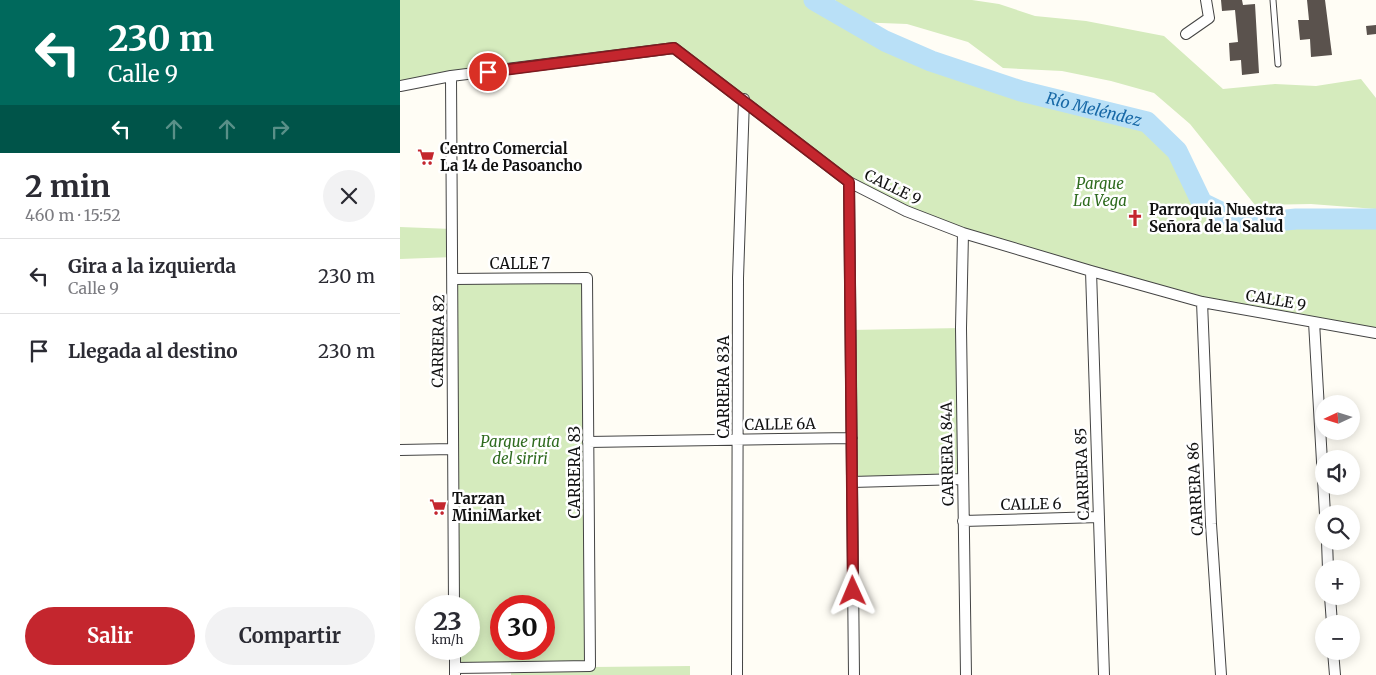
<!DOCTYPE html>
<html lang="es">
<meta charset="utf-8">
<style>
body{margin:0;font-family:Merriweather,serif;background:#f2f2f3;color:#2b2b33;height:100vh;display:flex;flex-direction:column;font-size:19px;white-space:nowrap}
*{box-sizing:border-box;margin:0}
p{font-size:16px;color:#7c7c81}
.icon{flex:none;width:28px;height:28px;fill:none;stroke:currentColor;stroke-width:2;stroke-linecap:round;stroke-linejoin:round}
.map{position:relative;flex:1;overflow:hidden}
.details{display:flex;flex-direction:column;background:#fff;width:400px}
.details>*{flex:none}
.guide{background:#00695c;color:#fff;overflow:hidden}
.needle{width:32px;rotate:266deg}
.controls{position:absolute;left:915px;top:395px;display:grid;gap:10px}
.controls a{display:grid;place-items:center;width:45px;height:45px;border-radius:50%;background:#fff;box-shadow:0 2px 12px #0003;font-size:25px}
.speed{position:absolute;left:15px;top:595px;display:flex;gap:10px;font-size:25px;font-weight:700;text-align:center}
.speed>*{display:grid;place-content:center;width:65px;height:65px;border-radius:50%;background:#fff;box-shadow:0 2px 12px #0003;line-height:1}
.speed small{font-size:12px;font-weight:400}
.speed .limit{border:8px solid #d22;background:#fff;color:#111}
.pin{position:absolute;display:grid;place-items:center;width:42px;height:42px;color:#fff;margin:-21px;border:2px solid #fff;border-radius:50%;box-shadow:0 1px 5px #0007}
.me{position:absolute;width:55px;margin:-28px;rotate:359deg;stroke-linejoin:round;filter:drop-shadow(0 0 4px #0008)}
.turn{display:flex;align-items:center;gap:18px;height:105px;padding:0 25px;font-size:22px}
.turn .icon{width:65px;height:65px;stroke-width:2.5}
.turn b{display:block;font-size:35px;line-height:42px}
.lanes{display:flex;align-items:center;height:48px;padding:0 25px;background:#0003;justify-content:center;gap:25px;direction:ltr}
.lanes .off{opacity:.35}
.round{display:grid;place-items:center;flex:none;width:52px;height:52px;border-radius:26px;background:#f2f2f3}
.head{display:flex;align-items:center;justify-content:space-between;height:85px;padding:0 25px}
h1{font-size:30px;font-weight:700;line-height:38px}
.button{display:flex;gap:10px;margin-top:auto;padding:10px 25px}
.button a{flex:1;height:58px;border-radius:30px;background:#c4262e;color:#fff;font-size:20px;font-weight:700;line-height:58px;text-align:center}
.button a+a{background:#f2f2f3;color:#2b2b33}
ul{padding:0;list-style:none}
li{display:flex;align-items:center;gap:15px;height:75px;padding:0 25px;border-top:1px solid #e1e1e2}
li div{flex:1}
li b{display:block;font-size:19px}
li em{font-style:normal}
main{display:flex;flex:1;min-height:0}
.map>svg:first-child{display:block}
.green{fill:#d5ebbd;fill-rule:evenodd}
.lines{fill:none;stroke-linecap:round;stroke-linejoin:round}
.river{stroke:#b9e0f7;stroke-width:21}
.building{fill:#5a524d}
.lane-casing{stroke:#444;stroke-width:7}
.street-casing{stroke:#444;stroke-width:12}
.lane{stroke:#fff;stroke-width:5}
.street{stroke:#fff;stroke-width:10}
.route-casing{stroke:#7f191e;stroke-width:12}
.route{stroke:#c4262e;stroke-width:9}
.labels{text-anchor:middle;dominant-baseline:central;stroke-width:5;stroke-linejoin:round;paint-order:stroke}
.poi-label{font-size:15px;font-weight:bold;fill:#111;stroke:#fff;text-anchor:start}
.park-label{font-size:15px;font-style:italic;fill:#2f6b1f;stroke:#fff}
.street-label{font-size:15px;fill:#111;stroke:#fff}
.water-label{font-size:16px;font-style:italic;fill:#1768a6;stroke:#fff}
</style>
<main>
<section class="details">
<div class="guide">
<div class="turn"><svg class="icon" aria-label="left" viewBox="0 0 24 24"><path d="M17 20v-9H6M10 6l-5 5 5 5"/></svg><div><b>230 m</b>Calle 9</div></div>
<div class="lanes"><svg class="icon" aria-label="left" viewBox="0 0 24 24"><path d="M17 20v-9H6M10 6l-5 5 5 5"/></svg><svg class="icon off" aria-label="ahead" viewBox="0 0 24 24"><path d="M12 20V5M6 11l6-6 6 6"/></svg><svg class="icon off" aria-label="ahead" viewBox="0 0 24 24"><path d="M12 20V5M6 11l6-6 6 6"/></svg><svg class="icon off" aria-label="right" viewBox="0 0 24 24"><path d="M7 20v-9h11M14 6l5 5-5 5"/></svg></div>
</div>
<div class="head"><div><h1>2 min</h1><p>460 m · 15:52</p></div><a class="round"><svg class="icon" aria-label="close" viewBox="0 0 24 24"><path d="M6 6l12 12M18 6L6 18"/></svg></a></div>
<ul>
<li><svg class="icon" aria-label="left" viewBox="0 0 24 24"><path d="M17 20v-9H6M10 6l-5 5 5 5"/></svg><div><b>Gira a la izquierda</b><p>Calle 9</p></div><em>230 m</em></li>
<li><svg class="icon" aria-label="arrive" viewBox="0 0 24 24"><path d="M6 21V4h12l-3 4 3 4H6"/></svg><div><b>Llegada al destino</b></div><em>230 m</em></li>
</ul>
<div class="button"><a>Salir</a><a>Compartir</a></div>
</section>
<div class="map">
<svg width="976" height="675" viewBox="0 0 976 675">
<rect width="100%" height="100%" fill="#fffdf5"/>
<path class="green" d="M0,0H414L485,41L531,61L621,91L747,122L777,151L802,203L839,221L866,222L896,219H976V333L802,302L563,233L449,182L274,48L0,86Z
M435,0H572L599,4L635,16L686,21L764,36L823,89L875,84L916,86L961,79L976,98V209L911,204L855,205L790,124L754,93L711,81L662,71L603,68L568,42L507,24L455,22Z
M0,227L52,229L54,257L0,259Z
M187,278L193,667L290,666V675H111V668H55V649H69V606H54V279ZM101,606H144V649H101Z
M561,328L563,479L452,482L450,330Z"/>
<g class="lines">
<path class="river" id="s1" d="M414,0L485,41L531,61L621,91L747,122L777,151L802,203L839,221L866,222L896,219H976"/>
</g>
<path class="building" d="M821,0H842L843,5L855,4L859,73L842,75L841,60L830,61L829,43L838,42L835,10L822,11Z
M907,0H925L932,55L911,57L910,39L900,40L898,20H909Z
M976,25V34L967,35L966,26Z"/>
<g class="lines">
<g class="lane-casing">
<path id="lane" d="M873,0L878,64"/>
</g>
<g class="street-casing">
<path id="street" d="M786,34L809,18L806,0
M51,76L54,606
M0,86L51,76L274,48L449,182L506,211L563,233L691,271L802,302L976,333
M449,182L454,675
M563,233L561,328L566,675
M691,271L704,675
M54,279L187,278L190,666L55,668
M802,302L811,524L821,675
M914,322L925,514
M188,442L452,438
M0,450L52,449
M452,482L563,479
M563,521L699,517
M927,541L928,569
M930,596L932,624
M55,649V675
M933,651L935,675
M337,675L338,278L344,99"/>
</g>
<use href="#lane" class="lane"/>
<use href="#street" class="street"/>
</g>
<g class="lines">
<g class="route-casing">
<path id="route" d="M88,72L274,48L449,182L453,591"/>
</g>
<use href="#route" class="route"/>
</g>
<defs>
<g id="supermarket-bare" transform="scale(1.35)"><path d="M-6-5.5h2.5l.6 2H6L4.5 2H-2.5L-4.4-4H-6ZM-1.5 3.2a1.3 1.3 0 1 0 .1 0ZM3 3.2a1.3 1.3 0 1 0 .1 0Z" fill="#c4262e" stroke="#fff" stroke-width="2.5" paint-order="stroke"/></g>
<g id="church-bare" transform="scale(1.35)"><path d="M-1.2-6h2.4v3.5h3.3v2.4h-3.3V6h-2.4V-.1h-3.3v-2.4h3.3Z" fill="#c4262e" stroke="#fff" stroke-width="2.5" paint-order="stroke"/></g>
</defs>
<g fill-rule="evenodd">
<use href="#supermarket-bare" x="26" y="157"/>
<use href="#church-bare" x="735" y="218"/>
<use href="#supermarket-bare" x="38" y="507"/>
</g>
<g class="labels">
<g class="poi-label">
<text x="40" y="148">Centro Comercial<tspan x="40" dy="17">La 14 de Pasoancho</tspan></text>
<text x="749" y="209">Parroquia Nuestra<tspan x="749" dy="17">Señora de la Salud</tspan></text>
<text x="52" y="498">Tarzan<tspan x="52" dy="17">MiniMarket</tspan></text>
</g>
<g class="park-label">
<text x="700" y="183">Parque<tspan x="700" dy="17">La Vega</tspan></text>
<text x="120" y="441">Parque ruta<tspan x="120" dy="17">del siriri</tspan></text>
</g>
<g class="street-label">
<text transform="translate(493 187) rotate(26)">CALLE 9</text>
<text x="120" y="263">CALLE 7</text>
<text transform="translate(876 300) rotate(10)">CALLE 9</text>
<text transform="translate(38 341) rotate(-89)">CARRERA 82</text>
<text transform="translate(323 387) rotate(-90)">CARRERA 83A</text>
<text transform="translate(380 424) rotate(-1)">CALLE 6A</text>
<text transform="translate(547 454) rotate(-91)">CARRERA 84A</text>
<text transform="translate(174 472) rotate(-90)">CARRERA 83</text>
<text transform="translate(682 474) rotate(-92)">CARRERA 85</text>
<text transform="translate(795 489) rotate(-93)">CARRERA 86</text>
<text transform="translate(631 504) rotate(-1)">CALLE 6</text>
</g>
<g class="water-label">
<text stroke="none"><textPath href="#s1" startOffset="302">Río Meléndez</textPath></text>
</g>
</g>
</svg>
<div class="controls">
<a><svg class="needle" viewBox="-14 -14 28 28"><path d="M0-13l5 13h-10z" fill="#e53935"/><path d="M0 13l5-13h-10z" fill="#7c7c81"/></svg></a>
<a><svg class="icon" aria-label="sound" viewBox="0 0 24 24"><path d="M4 9h4l5-4v14l-5-4H4zM17 9q2 3 0 6"/></svg></a>
<a><svg class="icon" aria-label="search" viewBox="0 0 24 24"><circle cx="10" cy="10" r="6"/><path d="M15 15l6 6"/></svg></a>
<a>+</a>
<a>−</a>
</div>
<div class="speed"><div>23<small>km/h</small></div><div class="limit">30</div></div>
<div class="pin" style="left:88px;top:72px;background:#d93025"><svg class="icon" aria-label="arrive" viewBox="0 0 24 24"><path d="M6 21V4h12l-3 4 3 4H6"/></svg></div>
<svg class="me" style="left:453px;top:591px" viewBox="-20 -20 40 40"><path d="M0-17L14 15 0 8-14 15z" fill="#c4262e" stroke="#fff" stroke-width="4"/></svg>
</div>
</main>
